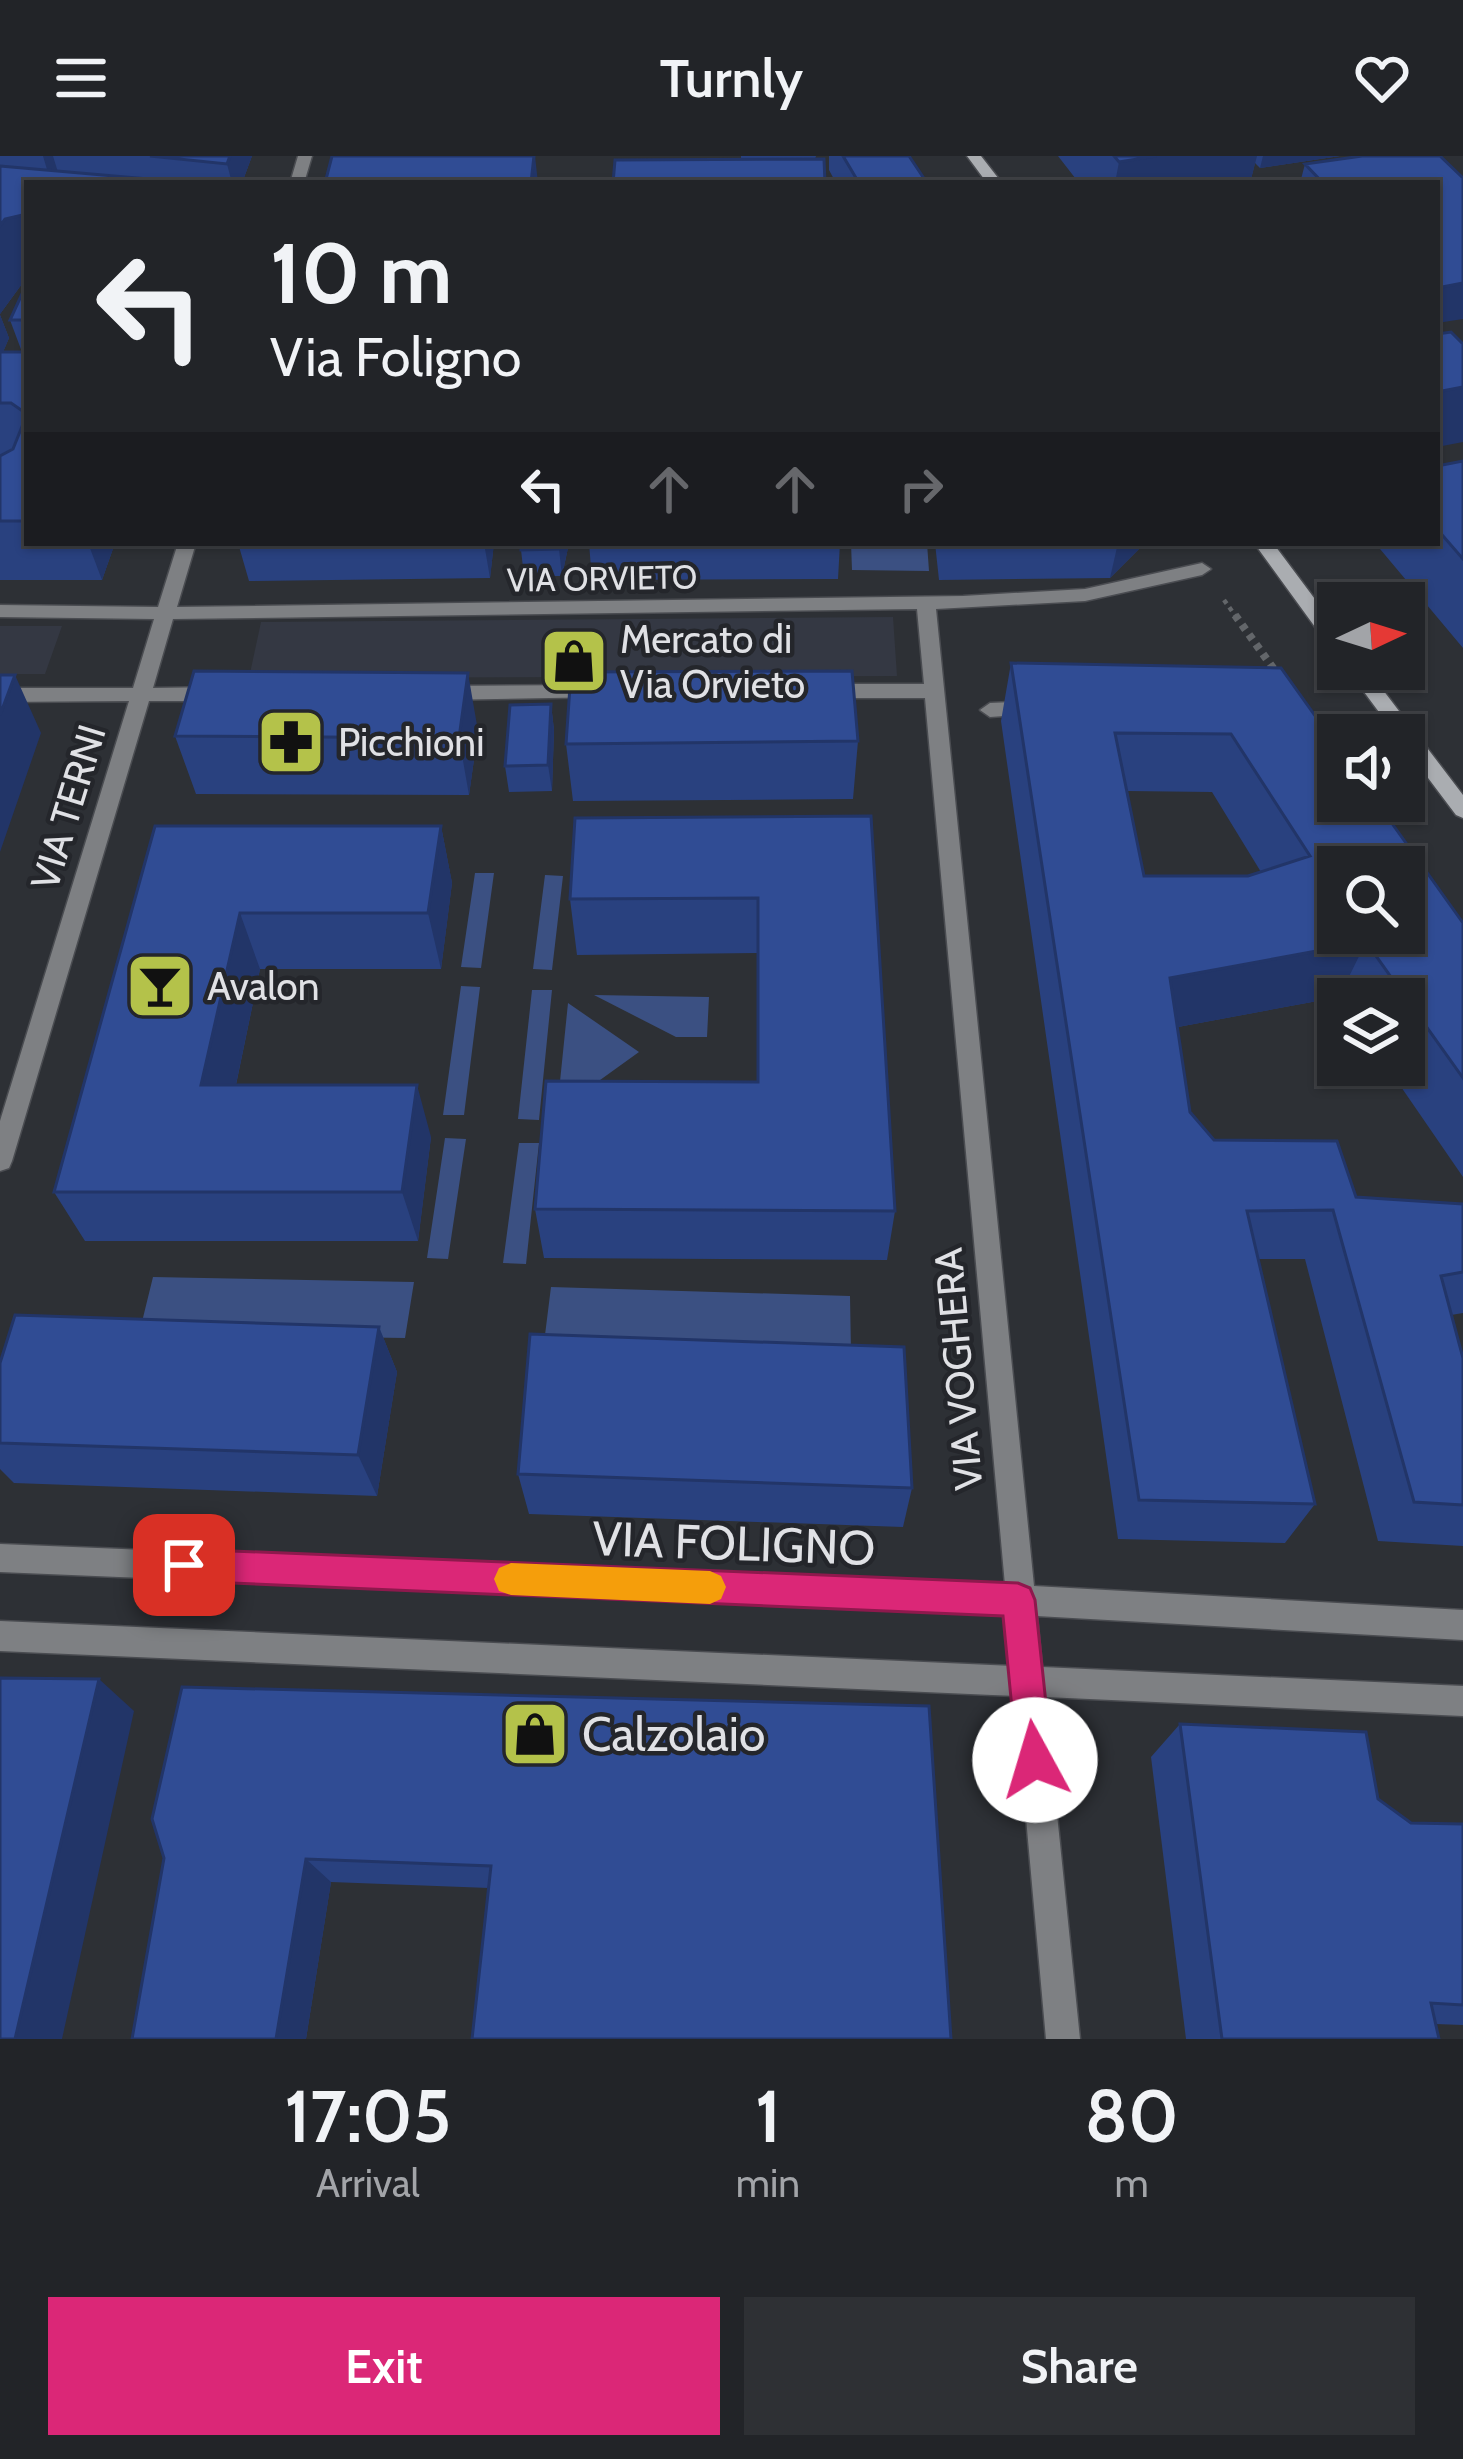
<!DOCTYPE html>
<style>
body{margin:0;font-family:Cabin,sans-serif;background:#2e3034;color:#f1f3f6;height:100vh;display:flex;flex-direction:column;font-size:45px;white-space:nowrap}
*{box-sizing:border-box;margin:0}
p{font-size:39px;color:#a2a4a8}
.icon{flex:none;width:66px;height:66px;fill:none;stroke:currentColor;stroke-width:2;stroke-linecap:round;stroke-linejoin:round}
.map{position:relative;height:1883px;overflow:hidden}
.panel{display:flex;flex-direction:column;background:#222428;flex:1}
.panel>*{flex:none}
.hud{position:absolute;left:24px;top:24px;width:1416px;height:366px;border-radius:0px;box-shadow:0 3px 9px #0004,0 0 0 3px #3f4145;background:#222428;color:#f1f3f6;overflow:hidden}
.needle{width:78px;rotate:86deg}
.controls{position:absolute;left:1317px;top:426px;display:grid;gap:24px}
.controls a{display:grid;place-items:center;width:108px;height:108px;border-radius:0px;background:#222428;box-shadow:0 3px 9px #0004,0 0 0 3px #3f4145;font-size:60px}
.pin{position:absolute;display:grid;place-items:center;width:102px;height:102px;color:#fff;margin:-51px;border-radius:24px;box-shadow:0 6px 18px #0006}
.me{position:absolute;width:132px;margin:-66px;rotate:354deg;stroke-linejoin:round;filter:drop-shadow(0 0 9px #0008)}
.turn{display:flex;align-items:center;gap:42px;height:252px;padding:0 48px;font-size:54px}
.turn .icon{width:156px;height:156px;stroke-width:2.5}
.turn b{display:block;font-size:84px;line-height:102px}
.lanes{display:flex;align-items:center;height:114px;padding:0 48px;background:#0003;justify-content:center;gap:60px;direction:ltr}
.lanes .off{opacity:.35}
.eta{display:flex;justify-content:space-evenly;align-items:center;height:204px;text-align:center}
.eta b{font-size:72px;font-weight:600;line-height:84px}
.button{display:flex;gap:24px;margin-top:auto;padding:24px 48px}
.button a{flex:1;height:138px;border-radius:0px;background:#db2777;color:#fff;font-size:48px;font-weight:600;line-height:138px;text-align:center}
.button a+a{background:#2e3034;color:#f1f3f6}
header{display:flex;justify-content:space-between;align-items:center;height:156px;padding:0 48px;background:#222428;font-size:54px;font-weight:600}
.map>svg:first-child{display:block}
.built{fill:#343843}
.green{fill:#3b5082}
.lines{fill:none;stroke-linecap:round;stroke-linejoin:round}
.street-casing{stroke:#4a4c51;stroke-width:3}
.secondary-casing{stroke:#4a4c51;stroke-width:3}
.path-far1{stroke:#63666a;stroke-width:4.5;stroke-dasharray:4.5 4.5;stroke-linecap:butt}
.path{stroke:#63666a;stroke-width:8;stroke-dasharray:6 6;stroke-linecap:butt}
.street{fill:#7e8083;fill-rule:evenodd}
.secondary{fill:#aaadb1;fill-rule:evenodd}
.wall{fill:#29417f;fill-rule:evenodd}
.shaded-wall{fill:#223568}
.building{fill:#304c94;stroke:#223568;stroke-width:3;fill-rule:evenodd}
.route{fill:#db2777;stroke:#8e194d;stroke-width:3}
.slow{fill:#f59e0b}
.labels{text-anchor:middle;dominant-baseline:central;stroke-width:9;stroke-linejoin:round;paint-order:stroke}
.far-street-label{font-size:33px;fill:#e0e1e5;stroke:#24262b}
.poi-label{font-size:39px;fill:#e0e1e5;stroke:#24262b;text-anchor:start}
.street-label{font-size:39px;fill:#e0e1e5;stroke:#24262b}
.near-street-label{font-size:48px;fill:#e0e1e5;stroke:#24262b}
.near-poi-label{font-size:48px;fill:#e0e1e5;stroke:#24262b;text-anchor:start}
</style>
<header><svg class="icon" aria-label="menu" viewBox="0 0 24 24"><path d="M4 6h16M4 12h16M4 18h16"/></svg>Turnly<svg class="icon" aria-label="heart" viewBox="0 0 24 24"><path d="M12 20l-8-8c-3-5 5-10 8-4 3-6 11-1 8 4z"/></svg></header>
<div class="map">
<svg width="1463" height="1883" viewBox="0 0 1463 1883">
<rect width="100%" height="100%" fill="#2d3035"/>
<path class="built" d="M893,461L897,520L249,522L261,466Z
M0,470H62L45,518H0Z"/>
<path class="green" d="M851,387H927L929,415L852,414Z
M475,717H494L481,812L461,811Z
M545,719L563,720L552,814L533,813Z
M461,830L480,831L464,959H443Z
M532,834H552L539,964L518,963Z
M594,839L709,841L707,881H676Z
M568,847L639,896L557,955Z
M445,982L466,983L448,1103L427,1102Z
M519,987H539L526,1108L503,1107Z
M153,1121L414,1126L405,1182L139,1178Z
M551,1131L850,1140L851,1197L544,1187Z"/>
<g class="lines">
<g class="street-casing">
<path id="street" d="M298,0H312L304,27H290Z
M178,387H196L177,451L963,440L1085,433L1202,407L1211,413L1202,419L1085,445L936,453L1034,1430L1463,1454V1484L1037,1460L1042,1511L1463,1530V1560L1045,1541L1080,1883H1046L1015,1540L0,1495V1465L1013,1510L1008,1458L0,1416V1388L1005,1429L925,542H824L814,535L824,528H924L917,453L173,463L153,532L220,531L230,538L220,545H149L12,1005L9,1012L0,1015V965L129,545L0,546V532H133L154,463L0,461V449L158,451Z
M598,529L605,531V541L440,544L430,537L440,530Z
M1036,545L1043,547V557L990,561L980,554L990,547Z"/>
</g>
<g class="secondary-casing">
<path id="secondary" d="M967,0H981L1002,27H987Z
M1254,387H1273L1338,474V494L1331,493Z
M1347,513H1367L1463,639V662L1456,659L1404,590V579H1396Z"/>
</g>
<path class="path-far1" d="M1224,444L1237,462"/>
<path class="path" d="M1235,459L1278,519"/>
<use href="#street" class="street"/>
<use href="#secondary" class="secondary"/>
</g>
<path class="wall" d="M0,0H252L242,27H27V121L0,158Z
M741,0H816L815,3H741Z
M829,0H909L927,27H836L829,14Z
M1058,0H1340L1260,12L1255,7L1250,27H1079Z
M1440,0L1437,27H1300L1305,8Z
M27,127V387H115L102,424H0V159L9,182L3,196H22L10,164Z
M1463,305V492L1375,387H1437V310Z
M238,387H494L490,422L249,425Z
M569,387L562,420H524L521,394Z
M589,387H840L838,423L592,424Z
M935,387H1145L1110,422L939,424Z
M1011,507L1281,512L1463,767V1021L1386,909H1404V843H1341L1339,841L1178,871L1190,956L1214,984L1356,1041L1463,1048V1157L1451,1159L1463,1202V1390L1378,1385L1305,1103H1259L1315,1348L1285,1387L1118,1383L1001,565ZM1127,635L1212,636L1261,716L1248,720H1144Z
M551,548L554,574L552,635L509,636L505,610Z
M478,575L469,639L196,638L175,580Z
M858,585L853,643L573,645L566,588Z
M871,660L895,1055L887,1104L544,1102L535,1053L757,926V797L577,799L570,743Z
M155,670H441L452,727L441,813H260L236,929L431,981L418,1085H85L54,1036Z
M379,1171L397,1216L377,1340L14,1327L0,1313V1207Z
M518,1318L912,1332L903,1371L529,1358Z
M929,1550L489,1732L331,1726L306,1883H132L164,1702Z
M1180,1568L1378,1643L1411,1667L1463,1668V1869L1435,1868L1439,1883H1186L1151,1601Z"/>
<path class="shaded-wall" d="M43,0H53L61,26L51,27Z
M230,0H252L242,27H232L227,8Z
M534,0H535L538,27H531Z
M1156,0H1257L1250,27H1115L1119,6Z
M1263,0H1340L1260,12Z
M23,58L27,70V121L0,158V70L5,63Z
M1463,127V163L1437,167V132Z
M0,159L9,182L0,203Z
M1463,231V286L1437,291V236Z
M88,387H115L102,424Z
M484,387H494L490,422Z
M560,387H569L562,420L559,393Z
M1118,387H1145L1110,422Z
M468,517L478,575L469,639L459,582Z
M15,519L41,577L0,696V559Z
M551,548L554,574L552,635L548,609Z
M441,670L452,727L441,813L428,757Z
M240,757L260,813L225,981L201,929Z
M1366,786L1339,841L1151,876L1170,822Z
M417,929L431,981L418,1085L402,1036Z
M379,1171L397,1216L377,1340L358,1299Z
M99,1523L134,1555L62,1883H15Z
M306,1703L331,1726L306,1883H276Z"/>
<path class="building" d="M150,0H230L227,8Z
M332,0H534L531,27H325Z
M843,0H909L927,27H859Z
M1114,0H1156L1119,6Z
M1362,0H1440L1463,22V127L1437,132V27H1323L1305,8Z
M824,3L825,27H613L615,4Z
M0,10L194,27H27V58L5,63L0,70Z
M1297,23L1300,27H1274Z
M27,127V164H10Z
M1451,176L1463,188V231L1437,236V178Z
M0,196H27V365H0V300L13,293L27,258L11,247H0Z
M1463,305V403L1437,373V310Z
M521,387H560L559,393L521,394Z
M1011,507L1281,512L1338,592V645H1376L1463,767V922L1366,786L1170,822L1190,956L1214,984L1337,985L1356,1041L1463,1048V1116L1441,1120L1463,1202V1349L1414,1346L1333,1054L1247,1055L1315,1348L1139,1344ZM1115,577L1231,578L1310,700L1248,720H1144ZM1338,711H1404V777H1338Z
M194,515L468,517L459,582L175,580Z
M852,515L858,585L566,588L571,516Z
M0,519H15L0,559Z
M551,548L548,609L505,610L510,549Z
M871,660L895,1055L535,1053L546,925L758,926V742L570,743L575,662Z
M155,670H441L428,757H240L201,929H417L402,1036H54Z
M15,1159L379,1171L358,1299L0,1287V1207Z
M530,1178L904,1191L912,1332L518,1318Z
M0,1522L99,1523L15,1883H0Z
M182,1531L929,1550L951,1883H472L491,1710L306,1703L276,1883H132L164,1702L152,1663Z
M1180,1568L1366,1576L1378,1643L1411,1667L1463,1668V1849L1431,1847L1439,1883H1222Z"/>
<path class="route" d="M184,1393L1018,1427L1030,1432L1035,1444L1052,1604L1047,1616L1035,1622L1022,1616L1017,1604L1003,1460L184,1425L173,1421L168,1409L173,1398Z"/>
<path class="slow" d="M511,1407L710,1415L721,1420L726,1431L721,1443L710,1448L511,1439L499,1435L494,1423L499,1412Z"/>
<defs>
<g id="shop-square" transform="scale(3.45)"><rect x="-9" y="-9" width="18" height="18" rx="4" fill="#b4c24a" stroke="#24262b"/><path d="M-5-2.5h2.3a2.7 3.5 0 0 1 5.4 0H5L5.5 6h-11ZM-1.5-2.5h3a1.5 2.3 0 0 0-3 0Z" fill="#111"/></g>
<g id="pharmacy-square" transform="scale(3.45)"><rect x="-9" y="-9" width="18" height="18" rx="4" fill="#b4c24a" stroke="#24262b"/><path d="M-2-6h4v4h4v4h-4v4h-4v-4h-4v-4h4Z" fill="#111"/></g>
<g id="bar-square" transform="scale(3.45)"><rect x="-9" y="-9" width="18" height="18" rx="4" fill="#b4c24a" stroke="#24262b"/><path d="M-6-5H6L.8 .8V4.5H3.5V6h-7V4.5H-.8V.8Z" fill="#111"/></g>
</defs>
<g fill-rule="evenodd">
<use href="#shop-square" x="574" y="505"/>
<use href="#pharmacy-square" x="291" y="586"/>
<use href="#bar-square" x="160" y="830"/>
<use href="#shop-square" x="535" y="1578"/>
</g>
<g class="labels">
<g class="far-street-label">
<text transform="translate(602 422) rotate(-1)">VIA ORVIETO</text>
</g>
<g class="poi-label">
<text x="620" y="483">Mercato di<tspan x="620" dy="45">Via Orvieto</tspan></text>
<text x="338" y="586">Picchioni</text>
<text x="207" y="830">Avalon</text>
</g>
<g class="street-label">
<text transform="translate(68 651) rotate(-73)">VIA TERNI</text>
<text transform="translate(958 1213) rotate(-95)">VIA VOGHERA</text>
</g>
<g class="near-street-label">
<text transform="translate(734 1387) rotate(2)">VIA FOLIGNO</text>
</g>
<g class="near-poi-label">
<text x="582" y="1578">Calzolaio</text>
</g>
</g>
</svg>
<div class="controls">
<a><svg class="needle" viewBox="-14 -14 28 28"><path d="M0-13l5 13h-10z" fill="#e53935"/><path d="M0 13l5-13h-10z" fill="#a2a4a8"/></svg></a>
<a><svg class="icon" aria-label="sound" viewBox="0 0 24 24"><path d="M4 9h4l5-4v14l-5-4H4zM17 9q2 3 0 6"/></svg></a>
<a><svg class="icon" aria-label="search" viewBox="0 0 24 24"><circle cx="10" cy="10" r="6"/><path d="M15 15l6 6"/></svg></a>
<a><svg class="icon" aria-label="layers" viewBox="0 0 24 24"><path d="M12 4l9 5-9 5-9-5zM3 14l9 5 9-5"/></svg></a>
</div>
<div class="pin" style="left:184px;top:1409px;background:#d93025"><svg class="icon" aria-label="arrive" viewBox="0 0 24 24"><path d="M6 21V4h12l-3 4 3 4H6"/></svg></div>
<svg class="me" style="left:1035px;top:1604px" viewBox="-20 -20 40 40"><circle r="19" fill="#fff"/><path d="M0-13L10 11 0 6-10 11z" fill="#db2777"/></svg>
<div class="hud">
<div class="turn"><svg class="icon" aria-label="left" viewBox="0 0 24 24"><path d="M17 20v-9H6M10 6l-5 5 5 5"/></svg><div><b>10 m</b>Via Foligno</div></div>
<div class="lanes"><svg class="icon" aria-label="left" viewBox="0 0 24 24"><path d="M17 20v-9H6M10 6l-5 5 5 5"/></svg><svg class="icon off" aria-label="ahead" viewBox="0 0 24 24"><path d="M12 20V5M6 11l6-6 6 6"/></svg><svg class="icon off" aria-label="ahead" viewBox="0 0 24 24"><path d="M12 20V5M6 11l6-6 6 6"/></svg><svg class="icon off" aria-label="right" viewBox="0 0 24 24"><path d="M7 20v-9h11M14 6l5 5-5 5"/></svg></div>
</div>
</div>
<section class="panel">
<div class="eta">
<div><b>17:05</b><p>Arrival</p></div>
<div><b>1</b><p>min</p></div>
<div><b>80</b><p>m</p></div>
</div>
<div class="button"><a>Exit</a><a>Share</a></div>
</section>
